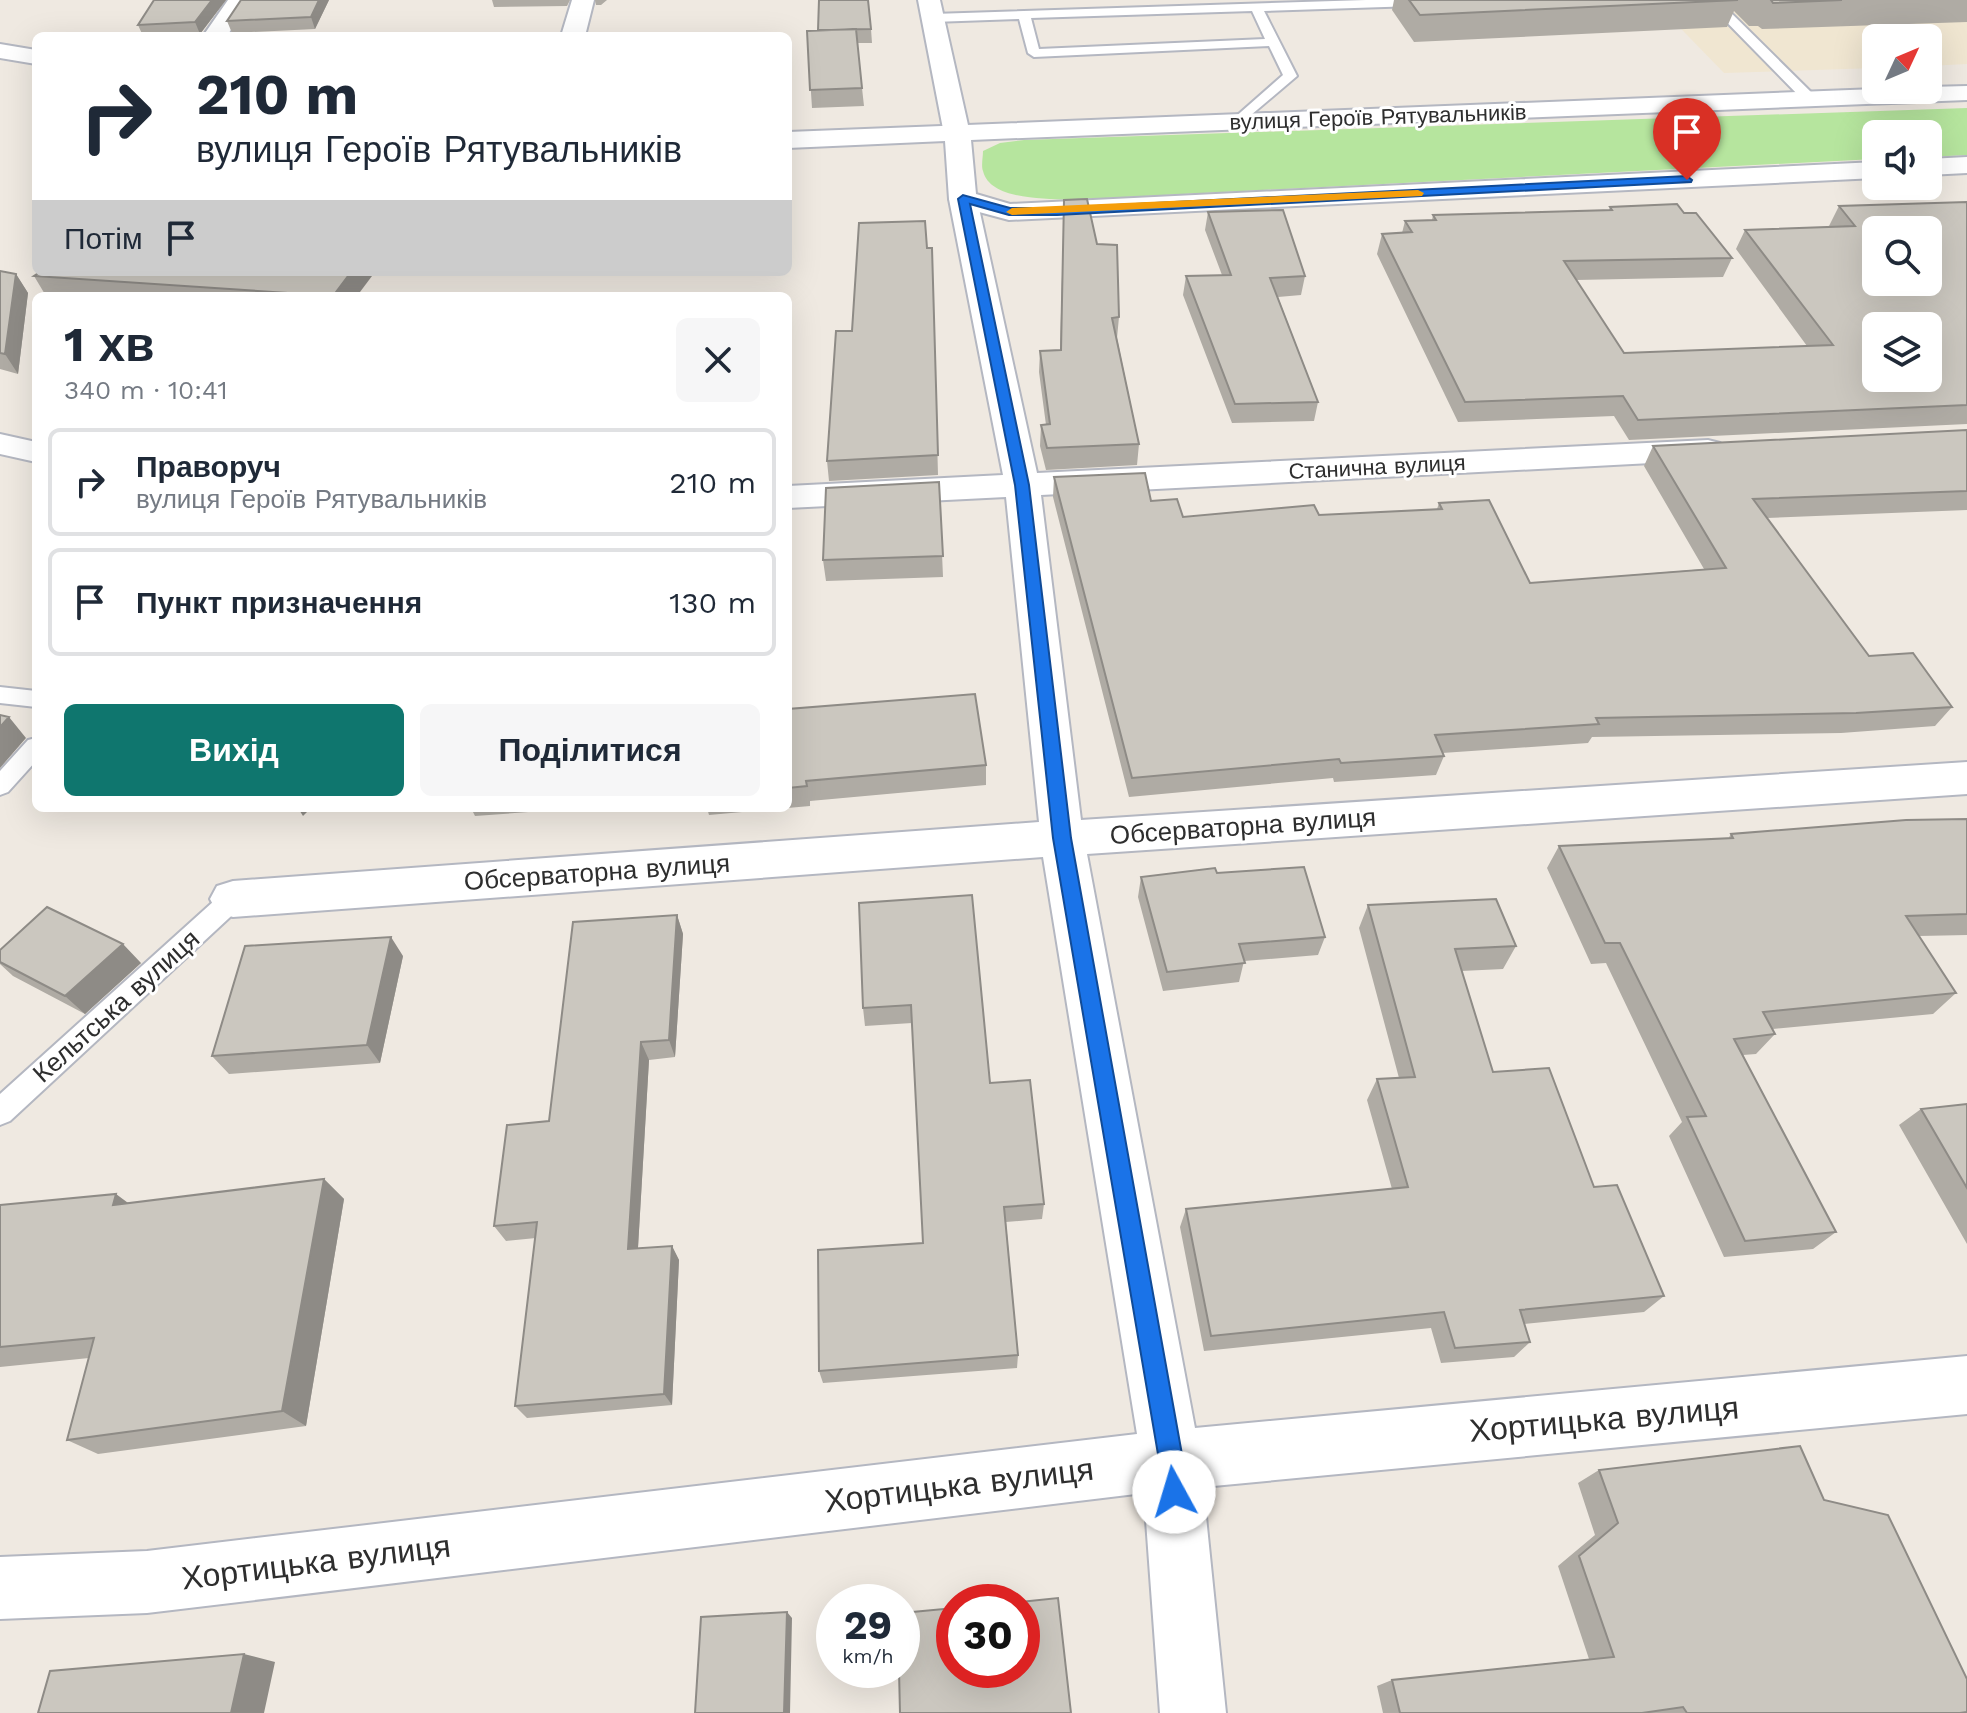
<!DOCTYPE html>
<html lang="uk">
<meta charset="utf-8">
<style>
body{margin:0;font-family:"Work Sans",sans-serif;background:#f6f6f7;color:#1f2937;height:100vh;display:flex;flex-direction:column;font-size:30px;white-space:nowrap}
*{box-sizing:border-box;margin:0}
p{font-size:26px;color:#747a83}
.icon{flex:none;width:44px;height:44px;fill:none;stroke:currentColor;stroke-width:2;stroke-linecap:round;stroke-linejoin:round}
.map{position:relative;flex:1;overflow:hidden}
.sheet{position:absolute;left:32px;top:292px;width:760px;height:520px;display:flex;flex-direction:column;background:#fff;border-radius:12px;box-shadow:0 8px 32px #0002}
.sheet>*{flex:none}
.banner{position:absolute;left:32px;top:32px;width:760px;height:244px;border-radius:12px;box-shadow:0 8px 32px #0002;background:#fff;color:#1f2937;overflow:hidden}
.needle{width:52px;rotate:46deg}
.fabs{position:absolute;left:1862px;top:24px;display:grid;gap:16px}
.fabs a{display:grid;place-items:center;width:80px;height:80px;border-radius:12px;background:#fff;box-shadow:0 8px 32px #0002;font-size:40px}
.speed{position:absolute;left:816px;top:1584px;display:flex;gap:16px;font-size:40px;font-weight:700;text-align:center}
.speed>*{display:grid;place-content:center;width:104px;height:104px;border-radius:50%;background:#fff;box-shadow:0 8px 32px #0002;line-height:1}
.speed small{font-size:20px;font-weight:400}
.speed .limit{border:12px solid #d22;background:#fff;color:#111}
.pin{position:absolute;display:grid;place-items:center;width:68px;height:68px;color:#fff;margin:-82px -34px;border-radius:50% 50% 50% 0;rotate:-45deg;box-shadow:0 0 8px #0007}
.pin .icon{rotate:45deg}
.me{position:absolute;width:88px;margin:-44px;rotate:354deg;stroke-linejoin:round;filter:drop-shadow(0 0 6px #0008)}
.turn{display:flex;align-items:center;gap:28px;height:168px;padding:0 32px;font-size:36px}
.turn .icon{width:104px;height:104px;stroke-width:2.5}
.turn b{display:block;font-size:56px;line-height:68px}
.then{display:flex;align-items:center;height:76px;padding:0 32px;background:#0003;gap:16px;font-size:30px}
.round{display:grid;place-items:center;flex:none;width:84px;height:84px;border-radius:12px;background:#f6f6f7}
.head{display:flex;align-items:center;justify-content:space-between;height:136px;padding:0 32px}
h1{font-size:48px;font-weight:700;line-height:60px}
.primary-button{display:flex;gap:16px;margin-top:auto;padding:16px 32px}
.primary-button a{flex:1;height:92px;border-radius:12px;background:#0f766e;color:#fff;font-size:32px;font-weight:700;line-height:92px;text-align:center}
.primary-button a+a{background:#f6f6f7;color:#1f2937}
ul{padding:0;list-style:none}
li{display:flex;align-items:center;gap:24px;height:108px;margin:0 16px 12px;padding:0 16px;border:4px solid #e0e1e3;border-radius:12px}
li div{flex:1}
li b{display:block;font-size:30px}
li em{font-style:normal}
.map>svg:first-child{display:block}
.education{fill:#f0e6d1}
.green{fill:#b6e59e}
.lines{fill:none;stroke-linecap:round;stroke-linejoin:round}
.lane-casing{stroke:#b4b7c1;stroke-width:4}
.street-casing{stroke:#b4b7c1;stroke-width:4}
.secondary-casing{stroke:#b4b7c1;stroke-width:4}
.lane{fill:#fff;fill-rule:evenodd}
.street{fill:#fff;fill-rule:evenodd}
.secondary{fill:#fff;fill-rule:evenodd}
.wall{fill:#afaba4}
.shaded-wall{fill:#8e8b86}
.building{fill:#cbc7bf;stroke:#8e8b86;stroke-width:2;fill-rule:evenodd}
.route{fill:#1a73e8;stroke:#114b97;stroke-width:2}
.slow{fill:#f59e0b}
.labels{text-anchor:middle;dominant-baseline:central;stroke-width:6;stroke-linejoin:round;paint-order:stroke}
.far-street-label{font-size:22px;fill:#2e2e2e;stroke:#fff}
.street-label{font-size:26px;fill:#2e2e2e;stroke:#fff}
.near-street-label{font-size:32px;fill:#2e2e2e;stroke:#fff}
</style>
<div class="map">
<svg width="1967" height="1713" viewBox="0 0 1967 1713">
<rect width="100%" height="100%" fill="#efe9e1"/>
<path class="education" d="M1653,0H1967V64L1928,66V38H1876V68L1724,73Z"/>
<path class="green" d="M1967,108V155L1928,157V134H1876V159L1066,200C1043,198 990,200 983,171C981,166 983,157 983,151L1000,143L1024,140Z"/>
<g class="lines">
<g class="lane-casing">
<path id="lane" d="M1366,0H1483L1477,4L1264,11L1297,76L1238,126L1233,125V119L1283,75L1269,46L1034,57L1028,53L1019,19L933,22L927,18L933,14ZM1252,11L1265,39L1039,49L1031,18Z
M1705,0H1718L1815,96V102H1805Z
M0,687L36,691V707L0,703Z
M36,738V761L8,792L0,795V771L28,740Z
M233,889L242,892L245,899L242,906L10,1121L0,1125V1094L224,892Z"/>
</g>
<g class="street-casing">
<path id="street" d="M228,0H250L227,36H203Z
M572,0H594L585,36H561Z
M918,0H940L970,134L966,139H948L944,134Z
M963,191L973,193L977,199L1037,473L1708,440L1720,443L1725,450L1720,457L1708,460L1041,495L1081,820L1967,762V794L1087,854L1195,1428L1967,1356V1414L1203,1487L1226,1713H1160L1144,1493L147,1613L0,1619V1557L147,1551L1137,1434L1043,857L233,917L217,912L210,899L217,886L233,881L1039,822L1006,497L788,508V486L1003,475L949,199L953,193Z
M0,434L36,442V462L0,454Z"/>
</g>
<g class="secondary-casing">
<path id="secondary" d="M0,44L36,50V64L0,58Z
M1967,86V100L971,140L976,194L1010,204L1876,162V178L1009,220L953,205L949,199L945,141L788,148V132L1876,89L1928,90V87Z
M1967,157V173L1928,175V159Z"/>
</g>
<use href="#lane" class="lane"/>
<use href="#street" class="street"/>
<use href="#secondary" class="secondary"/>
</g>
<path class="wall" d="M154,0H226L200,34L143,36L138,25Z
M241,0H329L315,29L232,33L227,21Z
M492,0H570L567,6L494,7Z
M595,0H607L601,5H596Z
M1394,0H1967V22L1762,29L1758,26H1749L1734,11L1727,27L1414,42L1392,10Z
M871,29L872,43H857L864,106L812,108L807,31Z
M1064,200L1097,244L1119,317L1117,338L1139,444L1137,465L1046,470L1040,446L1041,425H1046L1039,372L1040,351L1060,350Z
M1967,202V424L1629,440L1614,416L1458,422L1377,254L1382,234L1402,233L1405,221L1432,220L1433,215L1609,210L1610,207L1684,213L1732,258L1723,277L1576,280L1624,353L1807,346L1736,249L1745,230L1830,227L1829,226L1839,206Z
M1208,212L1305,276L1301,295L1278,297L1318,402L1314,421L1232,423L1183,295L1186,276L1222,275L1205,230Z
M927,248H932L938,475L829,481L827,461L852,331Z
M0,271L16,274L28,293L18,374L0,369Z
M34,276L357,296H46Z
M1967,430V510L1767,518L1869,656L1952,707L1935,726L1841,733L1592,737L1588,743L1442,753L1444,756L1436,775L1334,782L1333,778L1129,797L1053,497L1054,477L1151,501L1183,517L1319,515L1437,509L1439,503L1530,583L1704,569L1644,466L1653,446Z
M939,482L943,577L826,581L823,560Z
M788,709L986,765V785L810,801V806L709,815L707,808H788Z
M471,808H583L475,816Z
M1967,819V935L1919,936L1956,993L1933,1014L1773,1029L1775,1034L1756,1054L1743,1055L1836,1232L1813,1249L1724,1257L1669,1136L1682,1122L1606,963L1591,964L1547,868L1559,846L1728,839L1731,834Z
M1217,873L1325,937L1318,955L1244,961L1239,982L1163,991L1138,897L1141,877Z
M859,903L990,1083L1044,1204L1042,1219L1006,1222L1018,1355L1017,1368L823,1383L819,1371L923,1243L912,1023L865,1026L863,1008Z
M1368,905L1516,946L1503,969L1461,971L1493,1072L1594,1187L1664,1296L1644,1312L1524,1324L1530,1342L1514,1357L1441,1363L1431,1328L1204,1351L1180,1227L1186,1209L1392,1189L1367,1100L1377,1079L1399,1078L1359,928Z
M677,915L683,934L675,1057L649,1060L638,1248L672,1246L679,1260L672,1405L527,1418L515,1406L536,1238L506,1241L494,1226L549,1121Z
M0,950L141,963L85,1014L13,976L0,964Z
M403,956L380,1063L229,1074L212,1056Z
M1967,1104V1244L1899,1125L1921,1109Z
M324,1179L344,1199L306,1426L98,1454L67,1440L89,1358L0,1367V1205L129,1203Z
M1599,1470L1824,1500L1960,1713H1383L1377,1686L1392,1680L1589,1659L1558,1566L1595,1535L1578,1483Z"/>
<path class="shaded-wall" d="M212,0H226L200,34L195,22Z
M319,0H329L315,29L311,17Z
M351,272H375L357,296H333Z
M16,274L28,293L18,374L5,354Z
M9,717L26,738L0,768V727Z
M298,808H311L303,816Z
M677,915L683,934L675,1057L669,1040Z
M391,937L403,956L380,1063L367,1045Z
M123,944L141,963L85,1014L65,996Z
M641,1042L649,1060L637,1264L628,1249Z
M324,1179L344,1199L306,1426L282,1411Z
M116,1194L143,1214L113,1205Z
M672,1246L679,1260L672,1405L664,1394Z
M787,1612L792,1618L790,1713H784Z
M244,1654L275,1662L264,1713H231Z"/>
<path class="building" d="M154,0H212L195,22L138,25Z
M241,0H319L311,17L227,21Z
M819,0H868L871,29L818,30Z
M1409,0H1738L1420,15Z
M1771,0H1842L1773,3Z
M856,29L862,88L810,90L807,31Z
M1087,199L1097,244L1117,245L1119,317L1112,318L1139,444L1047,448L1041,425L1050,424L1040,351L1061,350L1064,200Z
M1967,202V405L1638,420L1623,396L1465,402L1382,234L1412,232L1405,221L1436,220L1433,215L1612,210L1610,207L1677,204L1684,213H1696L1732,258L1564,261L1624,353L1833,345L1745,230L1855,226L1839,206ZM1876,230H1928V282H1876ZM1876,326H1928V378H1876Z
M1283,210L1305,276L1270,278L1318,402L1235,404L1186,276L1231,275L1208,212Z
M925,221L927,248H932L938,455L827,461L836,331H852L859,223Z
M0,271L16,274L5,354L0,353Z
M40,272H351L333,296L34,276Z
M1967,430V491L1753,499L1869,656L1913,653L1952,707L1856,713L1596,718L1599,724L1435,735L1444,756L1341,763L1339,759L1132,778L1054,477L1145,473L1151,501L1177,499L1183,517L1314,505L1319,515L1442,509L1439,503L1489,500L1530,583L1726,568L1653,446Z
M939,482L943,556L823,560L826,488Z
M975,694L986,765L806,781L807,786L788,788V709Z
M0,715L9,717L0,727Z
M1967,819V914L1906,916L1956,993L1763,1012L1775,1034L1734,1039L1836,1232L1745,1241L1687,1117L1706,1116L1620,943H1605L1559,846L1733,838L1731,834L1906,820Z
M1304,867L1325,937L1239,944L1245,963L1167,972L1141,877L1215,868L1217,873Z
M972,895L990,1083L1030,1080L1044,1204L1004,1207L1018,1355L819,1371L818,1250L923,1243L911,1005L863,1008L859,903Z
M1496,899L1516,946L1455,949L1493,1072L1549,1068L1594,1187L1617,1185L1664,1296L1520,1310L1530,1342L1455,1348L1444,1312L1211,1336L1186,1209L1408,1187L1377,1079L1415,1077L1368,905Z
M47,907L123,944L65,996L0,962V950Z
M677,915L669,1040L641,1042L628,1249L672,1246L664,1394L515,1406L537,1222L494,1226L507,1125L549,1121L573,922Z
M391,937L367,1045L212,1056L245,946Z
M1967,1104V1188L1921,1109Z
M324,1179L282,1411L67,1440L94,1338L0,1347V1205L116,1194L113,1205Z
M1800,1446L1824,1500L1888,1515L1967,1679V1712L1960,1713H1687L1683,1707L1642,1713H1400L1392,1680L1614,1657L1579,1556L1618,1523L1599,1470Z
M1058,1598L1071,1713H900L899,1670H902V1613L954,1608V1670H1022V1602H1020Z
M787,1612L784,1713H695L701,1617Z
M244,1654L231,1713H38L50,1671Z"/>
<path class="route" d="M1687,176L1692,180L1691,182L1057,215H1009L970,204L1029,485L1071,838L1183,1460L1186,1492L1183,1501L1174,1504L1165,1501L1159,1460L1053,838L1015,485L958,199L963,195L1010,208H1057Z"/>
<path class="slow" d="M1418,190L1424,193L1422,196L1012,215L1006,212L1012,208Z"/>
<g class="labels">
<g class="far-street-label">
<text transform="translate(1378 117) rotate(-2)">вулиця Героїв Рятувальників</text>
<text transform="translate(1377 467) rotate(-3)">Станична вулиця</text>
</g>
<g class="street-label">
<text transform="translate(1243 826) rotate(-4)">Обсерваторна вулиця</text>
<text transform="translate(597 872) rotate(-4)">Обсерваторна вулиця</text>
<text transform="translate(116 1006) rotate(-42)">Кельтська вулиця</text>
</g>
<g class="near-street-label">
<text transform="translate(1604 1419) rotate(-5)">Хортицька вулиця</text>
<text transform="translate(959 1485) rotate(-7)">Хортицька вулиця</text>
<text transform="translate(316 1562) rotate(-7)">Хортицька вулиця</text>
</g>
</g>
</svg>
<div class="fabs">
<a><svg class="needle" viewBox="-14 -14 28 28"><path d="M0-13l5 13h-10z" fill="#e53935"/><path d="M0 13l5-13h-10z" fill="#747a83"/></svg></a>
<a><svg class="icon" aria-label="sound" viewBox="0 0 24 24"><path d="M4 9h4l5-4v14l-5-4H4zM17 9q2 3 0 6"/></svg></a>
<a><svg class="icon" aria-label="search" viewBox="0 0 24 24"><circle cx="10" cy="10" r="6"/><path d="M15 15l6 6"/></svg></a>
<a><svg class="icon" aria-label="layers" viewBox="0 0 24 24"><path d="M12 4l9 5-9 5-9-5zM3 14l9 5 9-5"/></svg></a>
</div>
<div class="speed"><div>29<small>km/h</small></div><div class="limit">30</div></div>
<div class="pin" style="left:1687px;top:180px;background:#d93025"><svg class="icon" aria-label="arrive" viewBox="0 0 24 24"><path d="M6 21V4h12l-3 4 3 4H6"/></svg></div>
<svg class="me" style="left:1174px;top:1492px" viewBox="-20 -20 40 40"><circle r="19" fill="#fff"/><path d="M0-13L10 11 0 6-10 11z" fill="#1a73e8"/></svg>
<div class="banner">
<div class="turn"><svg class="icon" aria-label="right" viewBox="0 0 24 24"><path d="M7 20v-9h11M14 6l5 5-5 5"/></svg><div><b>210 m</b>вулиця Героїв Рятувальників</div></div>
<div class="then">Потім<svg class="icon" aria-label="arrive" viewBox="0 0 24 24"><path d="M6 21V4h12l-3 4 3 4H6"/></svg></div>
</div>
<section class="sheet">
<div class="head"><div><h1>1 хв</h1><p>340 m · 10:41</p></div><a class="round"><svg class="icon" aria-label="close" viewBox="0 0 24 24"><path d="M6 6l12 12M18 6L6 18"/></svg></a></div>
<ul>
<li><svg class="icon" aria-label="right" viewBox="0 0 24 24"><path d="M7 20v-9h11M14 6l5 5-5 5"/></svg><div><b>Праворуч</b><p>вулиця Героїв Рятувальників</p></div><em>210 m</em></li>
<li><svg class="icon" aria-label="arrive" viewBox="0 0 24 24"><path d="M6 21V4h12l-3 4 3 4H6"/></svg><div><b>Пункт призначення</b></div><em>130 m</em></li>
</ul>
<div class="primary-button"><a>Вихід</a><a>Поділитися</a></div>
</section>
</div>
